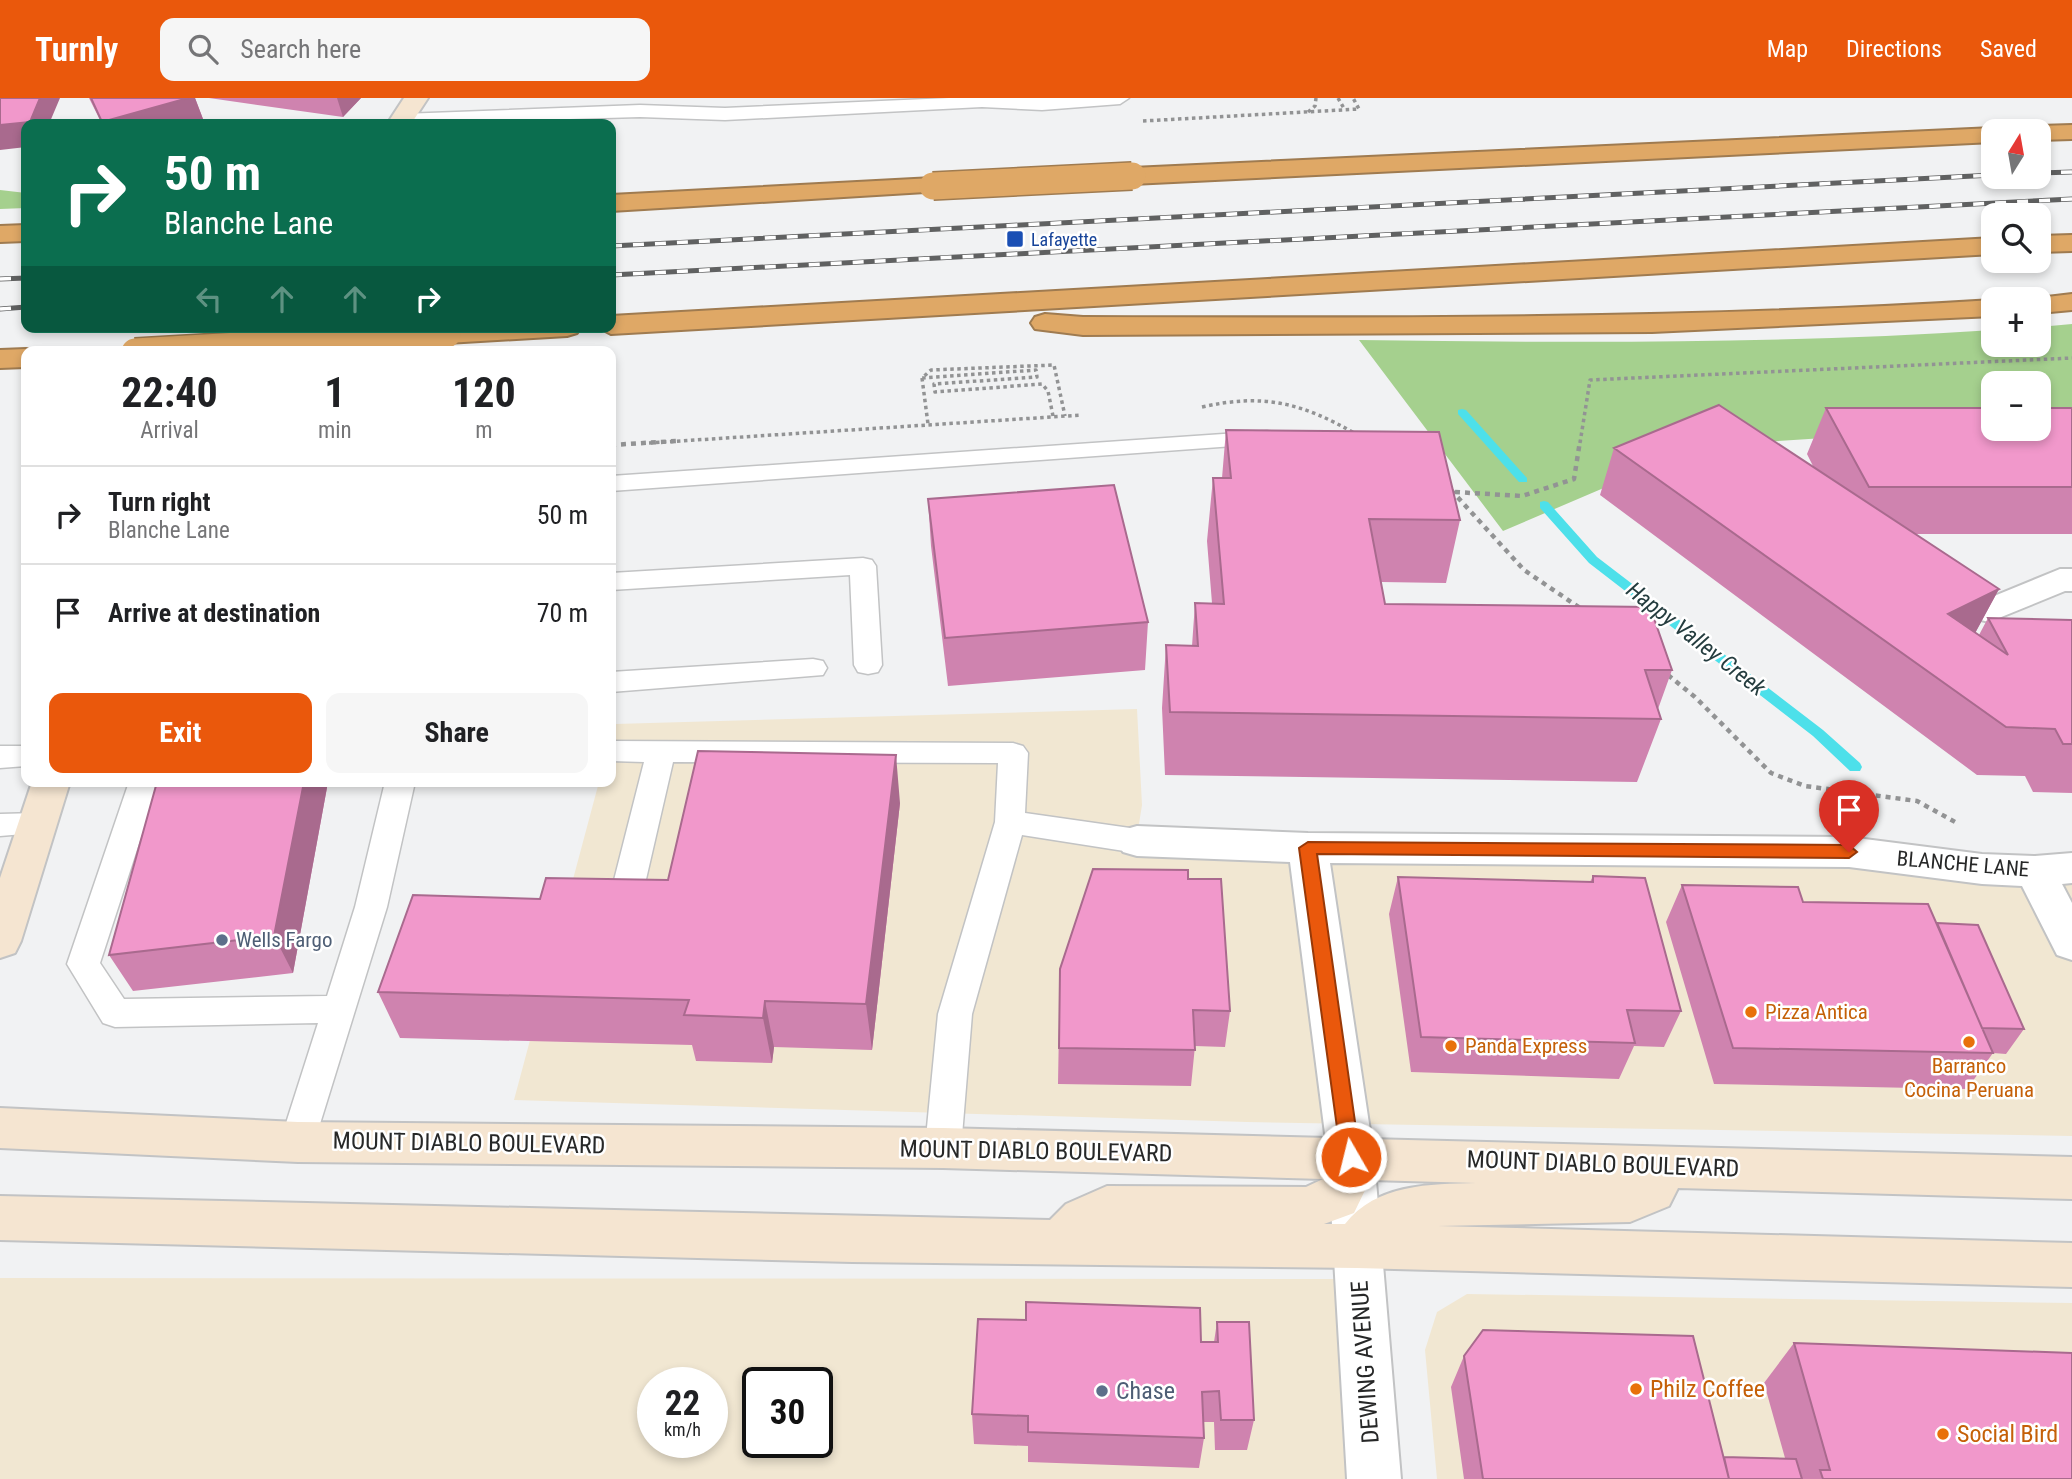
<!DOCTYPE html>
<meta charset="utf-8">
<style>
body{margin:0;font-family:"Roboto Condensed",sans-serif;background:#f6f6f6;color:#202124;height:100vh;display:flex;flex-direction:column;font-size:26px;white-space:nowrap}
*{box-sizing:border-box;margin:0}
p{font-size:23px;color:#757577}
.icon{flex:none;width:38px;height:38px;fill:none;stroke:currentColor;stroke-width:2;stroke-linecap:round;stroke-linejoin:round}
.map{position:relative;flex:1;overflow:hidden}
.sheet{position:absolute;left:21px;top:248px;width:595px;height:441px;display:flex;flex-direction:column;background:#fff;border-radius:14px;box-shadow:0 4px 10px #0003}
.sheet>*{flex:none}
.guide{position:absolute;left:21px;top:21px;width:595px;height:214px;border-radius:14px;box-shadow:0 4px 10px #0003;background:#0b6e4f;color:#fff;overflow:hidden}
.needle{width:46px;rotate:11deg}
.controls{position:absolute;left:1981px;top:21px;display:grid;gap:14px}
.controls a{display:grid;place-items:center;width:70px;height:70px;border-radius:14px;background:#fff;box-shadow:0 4px 10px #0003;font-size:35px}
.speed{position:absolute;left:637px;top:1269px;display:flex;gap:14px;font-size:35px;font-weight:700;text-align:center}
.speed>*{display:grid;place-content:center;width:91px;height:91px;border-radius:50%;background:#fff;box-shadow:0 4px 10px #0003;line-height:1}
.speed small{font-size:18px;font-weight:400}
.speed .limit{border:4px solid #111;border-radius:10px;background:#fff;color:#111}
.pin{position:absolute;display:grid;place-items:center;width:60px;height:60px;color:#fff;margin:-72px -30px;border-radius:50% 50% 50% 0;rotate:-45deg;box-shadow:0 0 7px #0007}
.pin .icon{rotate:45deg}
.me{position:absolute;width:77px;margin:-38px;rotate:352deg;stroke-linejoin:round;filter:drop-shadow(0 0 5px #0008)}
.turn{display:flex;align-items:center;gap:24px;height:147px;padding:0 28px;font-size:32px}
.turn .icon{width:91px;height:91px;stroke-width:2.5}
.turn b{display:block;font-size:49px;line-height:60px}
.lanes{display:flex;align-items:center;height:66px;padding:0 28px;background:#0003;justify-content:center;gap:35px;direction:ltr}
.lanes .off{opacity:.35}
.eta{display:flex;justify-content:space-evenly;align-items:center;height:119px;text-align:center}
.eta b{font-size:42px;font-weight:700;line-height:49px}
.action{display:flex;gap:14px;margin-top:auto;padding:14px 28px}
.action a{flex:1;height:80px;border-radius:14px;background:#ea580c;color:#fff;font-size:28px;font-weight:700;line-height:80px;text-align:center}
.action a+a{background:#f6f6f6;color:#202124}
ul{padding:0;list-style:none}
li{display:flex;align-items:center;gap:21px;height:98px;padding:0 28px;border-top:2px solid #e0e0e0}
li div{flex:1}
li b{display:block;font-size:26px}
li em{font-style:normal}
header{display:flex;align-items:center;gap:42px;box-sizing:border-box;height:98px;padding:0 35px;background:#ea580c;color:#fff}
header strong{font-size:33px}
nav{display:flex;gap:38px;margin-inline-start:auto;font-size:24px}
.search{width:490px;height:63px;background:#f6f6f6;display:flex;align-items:center;gap:18px;box-sizing:border-box;padding:0 24px;border-radius:14px;color:#757577;font-size:26px}
.map>svg:first-child{display:block}
.commercial{fill:#f1e7d2;fill-rule:evenodd}
.green{fill:#a5d08e}
.lines{fill:none;stroke-linecap:round;stroke-linejoin:round}
.stream{fill:#4de0ea;fill-rule:evenodd}
.lane-casing{stroke:#c2c3c4;stroke-width:3}
.street-casing{stroke:#c2c3c4;stroke-width:4}
.secondary-casing{stroke:#c2c3c4;stroke-width:4}
.highway-casing{stroke:#9f7b50;stroke-width:4}
.path-far1{stroke:#929394;stroke-width:3.5;stroke-dasharray:3.5 3.5;stroke-linecap:butt}
.path{stroke:#929394;stroke-width:4.5;stroke-dasharray:5 5;stroke-linecap:butt}
.lane{fill:#fff;fill-rule:evenodd}
.street{fill:#fff;fill-rule:evenodd}
.secondary{fill:#f5e5d1;fill-rule:evenodd}
.highway{fill:#dfa866;fill-rule:evenodd}
.rail-casing{stroke:#606161;stroke-width:5}
.rail{stroke:#fff;stroke-width:3.5;stroke-dasharray:11;stroke-linecap:butt}
.highway-bridge-casing{stroke:#9f7b50;stroke-width:30;stroke-linecap:butt}
.highway-bridge{stroke:#dfa866;stroke-width:27}
.wall{fill:#cf83af}
.shaded-wall{fill:#a96a8e}
.building{fill:#f198cb;stroke:#a96a8e;stroke-width:2}
.route{fill:#ea580c;stroke:#983908;stroke-width:2}
.transit-dot{fill:#1a4fb4;stroke:#fff;stroke-width:2.5}
.service-dot{fill:#5c6f8a;stroke:#fff;stroke-width:2.5}
.food-dot{fill:#e8710a;stroke:#fff;stroke-width:2.5}
.labels{text-anchor:middle;dominant-baseline:central;stroke-width:5;stroke-linejoin:round;paint-order:stroke}
.far-transit-label{font-size:18px;fill:#164399;stroke:#fff;text-anchor:start}
.street-label{font-size:21px;fill:#272828;stroke:#fff}
.service-label{font-size:21px;fill:#4e5e75;stroke:#fff;text-anchor:start}
.food-label{font-size:21px;fill:#c56008;stroke:#fff;text-anchor:start}
.water-label{font-size:23px;font-style:italic;fill:#253d3f;stroke:#fff}
.near-street-label{font-size:24px;fill:#272828;stroke:#fff}
.near-food-label{font-size:24px;fill:#c56008;stroke:#fff;text-anchor:start}
.near-service-label{font-size:24px;fill:#4e5e75;stroke:#fff;text-anchor:start}
</style>
<header>
<strong>Turnly</strong>
<div class="search"><svg class="icon" aria-label="search" viewBox="0 0 24 24"><circle cx="10" cy="10" r="6"/><path d="M15 15l6 6"/></svg>Search here</div>
<nav><a>Map</a><a>Directions</a><a>Saved</a></nav>
</header>
<div class="map">
<svg width="2072" height="1381" viewBox="0 0 2072 1381">
<rect width="100%" height="100%" fill="#f1f2f3"/>
<path class="commercial" d="M1137,611L1142,707L1135,751L1853,765L2072,778V1038L1247,1024L514,1002L599,684H611V641L615,626Z
M0,1180L1345,1181L1359,1381H0ZM653,1284H712V1344H653ZM758,1284H817V1344H758Z
M1467,1196L2072,1205V1381H1437L1425,1252L1437,1214Z"/>
<path class="green" d="M0,92L26,95V110L0,111Z
M2072,226V323L2039,326V285H1993V329L1702,348L1503,433L1359,242C1570,245 1783,246 1993,232V247H2039V229Z"/>
<g class="lines">
<path class="stream" d="M1462,311L1466,312L1527,380V384H1519L1458,316V312Z
M1544,403L1548,404L1597,459L1823,632L1860,665L1862,669L1860,673H1850L1813,638L1589,465L1540,410V404Z"/>
<g class="lane-casing">
<path id="lane" d="M949,0H1129L1120,6L1042,12L982,9L725,22L640,19L396,26L393,22L402,16L640,7L725,10Z
M1267,333L1275,335L1279,340L1275,345L611,393V378Z
M863,460L872,462L876,468L882,567L878,574L868,576L858,574L854,567L850,477L611,492V475Z
M813,561L823,563L827,570L823,577L611,594V574Z
M611,643L1013,645L1023,648L1028,655L1025,715L1137,731L1148,735L1152,743L1148,751L1137,755L1022,737L972,916L961,1050L956,1061L943,1066L930,1061L925,1050L938,916L995,724L998,665L673,664L644,790L639,799L628,802L617,799L612,790L644,664L611,663Z
M0,648H26V668L0,670Z
M129,684H159L100,865L124,901L327,898L355,809L385,684H415L387,809L311,1055L298,1060L285,1055L280,1044L318,925L115,929L103,925L67,866Z
M37,715L48,718L52,726L48,734L0,738V716Z"/>
</g>
<g class="street-casing">
<path id="street" d="M2060,471H2072V493H2065L1989,524L1977,521L1972,513L1977,505Z
M1137,728L1308,735L1849,739L1982,756L2035,758L2072,755V785L2062,786L2072,805V862L2057,857L2022,788L1982,786L1849,769L1330,765L1374,1059L1401,1381H1347L1328,1059L1290,764L1137,758L1123,754L1117,743L1123,732Z"/>
</g>
<g class="secondary-casing">
<path id="secondary" d="M404,0H428L411,26H387Z
M32,684H70L21,843L15,855L0,860V780Z
M0,1010L298,1024L943,1030L2072,1059V1101L1678,1090L1669,1108L1630,1124L1438,1128L2072,1145V1189L1357,1170L852,1164L0,1142V1098L1050,1122L1066,1106L1107,1088L1306,1089L1323,1081L943,1070L298,1064L0,1050ZM1370,1082L1476,1085C1430,1086 1376,1086 1345,1126H1324L1354,1115Z"/>
</g>
<g class="highway-casing">
<path id="highway" d="M2072,27V41L2039,42V33H2028L2039,28Z
M1993,30L2003,33H1993V44L1132,86L1123,83L1119,78L1123,73L1132,70Z
M933,80L942,83L946,88L942,93L611,113V97Z
M26,127V143L0,144V128Z
M2072,137V153L2039,154V138Z
M1993,140V156L611,236L598,229H611V218Z
M2072,196V212L2039,215V201H2029Z
M1993,202V218L1652,234L1083,237L1035,231L1031,225L1035,219L1045,216L1083,219C1387,220 1690,221 1993,202Z
M581,229L577,235L567,238L447,245L437,242L433,236L439,229Z
M26,251L36,254H26V269L0,270V252Z"/>
</g>
<path class="path-far1" d="M1338,0L1345,12
M1308,14L1315,8L1316,0
M1143,23L1359,11L1353,0
M922,280L928,326
M1202,309C1264,295 1302,305 1356,336
M1053,318L1048,293L1042,286L935,294L934,286L1037,279L1036,272L922,280L931,272L1054,267L1065,318
M649,345L1082,317
M1580,345L1590,282L2072,260"/>
<path class="path" d="M611,347L676,343
M1451,392L1524,472L1580,510
M1455,394L1522,398L1574,381L1580,343
M1668,577L1695,599L1771,675L1805,688L1917,703L1957,725"/>
<use href="#lane" class="lane"/>
<use href="#street" class="street"/>
<use href="#secondary" class="secondary"/>
<use href="#highway" class="highway"/>
<g class="rail-casing">
<path id="rail" d="M2039,75L2072,74
M611,148L1993,77
M611,177L2072,101
M0,181L26,180
M0,211L26,209"/>
</g>
<use href="#rail" class="rail"/>
<g class="highway-bridge-casing">
<path id="highway-bridge" d="M933,88L1132,78
M135,254L447,236"/>
</g>
<use href="#highway-bridge" class="highway-bridge"/>
</g>
<path class="wall" d="M89,0H195L203,21L186,26H102Z
M209,0H361L343,19Z
M1826,310H2072V436H1916L1999,491L1975,535L1979,537L1988,520L2072,522V695L2033,694L2025,678L1977,677L1600,397L1614,350L1813,368L1807,356Z
M1226,332L1460,422L1446,485L1381,484L1385,506L1672,572L1658,611L1661,621L1637,684L1165,677L1162,610L1166,547L1192,548L1195,505H1212L1207,443L1213,380H1222Z
M928,401L1148,524L1145,572L948,588L931,448Z
M328,684L293,875L133,893L109,857Z
M900,705L872,952L774,949L772,965L696,963L692,947L400,940L378,894L540,801L668,782Z
M1593,778L1681,913L1664,949L1634,948L1619,981L1411,974L1389,816L1398,779L1590,784Z
M1188,781L1230,913L1225,949L1195,948L1191,988L1058,986L1060,871Z
M1682,787L1803,804L1937,825L2024,931L2006,956L1993,955L1967,991L1714,986L1666,824Z
M1217,1224L1254,1322L1247,1352H1215L1214,1324H1204V1340L1199,1370L1028,1364V1348L974,1346L972,1316L1201,1244H1214Z
M1794,1245L2072,1381H1464L1451,1289L1464,1258L1724,1359L1785,1360L1764,1285Z"/>
<path class="shaded-wall" d="M40,0H60L49,26H26V49L0,52V27Z
M188,0H195L203,21L186,26H103L102,24Z
M337,0H361L343,19Z
M1999,491L1973,539L1948,516Z
M896,657L900,705L872,952L866,906Z
M304,684H328L293,875L274,838Z
M765,903L774,949L772,965L763,920Z"/>
<path class="building" d="M0,0H40L30,24L0,27Z
M91,0H188L102,24Z
M1719,307L1999,491L1948,516L2008,557L1988,520L2072,522V646H2063L2055,631L2006,629L1614,350Z
M1826,310H1993V331H2039V310H2072V389H1869Z
M1226,332L1439,334L1460,422L1369,421L1385,506L1650,509L1672,572H1645L1661,621L1170,614L1166,547L1198,548L1195,505L1224,506L1213,380H1231Z
M1114,387L1148,524L945,540L928,401Z
M698,653L896,657L866,906L765,903L763,920L684,917L689,902L378,894L413,797L540,801L546,780L668,782Z
M157,684H304L274,838L109,857Z
M1093,771L1188,772V781H1221L1230,913L1193,912L1195,952L1059,950L1060,871Z
M1593,778L1645,780L1681,913L1627,912L1635,945L1421,939L1398,779L1593,784Z
M1682,787L1798,789L1803,804L1928,806L1993,955L1733,950Z
M1937,825L1978,827L2024,931L1982,930Z
M1026,1204L1200,1210L1201,1244H1218L1217,1224H1249L1254,1322H1221L1219,1293L1202,1294L1204,1340L1028,1334V1318L972,1316L978,1221L1026,1222Z
M1483,1232L1693,1238L1729,1381H1483L1464,1258Z
M1794,1245L2072,1255V1381H1823L1820,1372H1830Z
M1724,1359L1796,1361L1802,1381H1729Z"/>
<path class="route" d="M1308,744L1849,747L1857,754L1849,760L1317,756L1360,1059L1357,1065L1351,1068L1344,1065L1341,1059L1299,750Z"/>
<rect class="transit-dot" x="1006" y="132" width="18" height="18" rx="3.5"/>
<g class="service-dot">
<circle cx="222" cy="842" r="7"/>
<circle cx="1102" cy="1293" r="7"/>
</g>
<g class="food-dot">
<circle cx="1751" cy="914" r="7"/>
<circle cx="1969" cy="944" r="7"/>
<circle cx="1451" cy="948" r="7"/>
<circle cx="1636" cy="1291" r="7"/>
<circle cx="1943" cy="1336" r="7"/>
</g>
<g class="labels">
<g class="far-transit-label">
<text x="1031" y="141">Lafayette</text>
</g>
<g class="street-label">
<text transform="translate(1963 766) rotate(5)">BLANCHE LANE</text>
</g>
<g class="service-label">
<text x="236" y="842">Wells Fargo</text>
</g>
<g class="food-label">
<text x="1765" y="914">Pizza Antica</text>
<text x="1465" y="948">Panda Express</text>
<text x="1969" y="968" text-anchor="middle">Barranco<tspan x="1969" dy="24">Cocina Peruana</tspan></text>
</g>
<g class="water-label">
<text transform="translate(1696 541) rotate(38)">Happy Valley Creek</text>
</g>
<g class="near-street-label">
<text transform="translate(469 1045) rotate(1)">MOUNT DIABLO BOULEVARD</text>
<text transform="translate(1036 1053) rotate(1)">MOUNT DIABLO BOULEVARD</text>
<text transform="translate(1603 1066) rotate(2)">MOUNT DIABLO BOULEVARD</text>
<text transform="translate(1365 1264) rotate(-94)">DEWING AVENUE</text>
</g>
<g class="near-food-label">
<text x="1650" y="1291">Philz Coffee</text>
<text x="1957" y="1336">Social Bird</text>
</g>
<g class="near-service-label">
<text x="1116" y="1293">Chase</text>
</g>
</g>
</svg>
<div class="controls">
<a><svg class="needle" viewBox="-14 -14 28 28"><path d="M0-13l5 13h-10z" fill="#e53935"/><path d="M0 13l5-13h-10z" fill="#757577"/></svg></a>
<a><svg class="icon" aria-label="search" viewBox="0 0 24 24"><circle cx="10" cy="10" r="6"/><path d="M15 15l6 6"/></svg></a>
<a>+</a>
<a>−</a>
</div>
<div class="speed"><div>22<small>km/h</small></div><div class="limit">30</div></div>
<div class="pin" style="left:1849px;top:754px;background:#d93025"><svg class="icon" aria-label="arrive" viewBox="0 0 24 24"><path d="M6 21V4h12l-3 4 3 4H6"/></svg></div>
<svg class="me" style="left:1351px;top:1059px" viewBox="-20 -20 40 40"><circle r="17" fill="#ea580c" stroke="#fff" stroke-width="3"/><path d="M0-11L8 9 0 5-8 9z" fill="#fff"/></svg>
<div class="guide">
<div class="turn"><svg class="icon" aria-label="right" viewBox="0 0 24 24"><path d="M7 20v-9h11M14 6l5 5-5 5"/></svg><div><b>50 m</b>Blanche Lane</div></div>
<div class="lanes"><svg class="icon off" aria-label="left" viewBox="0 0 24 24"><path d="M17 20v-9H6M10 6l-5 5 5 5"/></svg><svg class="icon off" aria-label="ahead" viewBox="0 0 24 24"><path d="M12 20V5M6 11l6-6 6 6"/></svg><svg class="icon off" aria-label="ahead" viewBox="0 0 24 24"><path d="M12 20V5M6 11l6-6 6 6"/></svg><svg class="icon" aria-label="right" viewBox="0 0 24 24"><path d="M7 20v-9h11M14 6l5 5-5 5"/></svg></div>
</div>
<section class="sheet">
<div class="eta">
<div><b>22:40</b><p>Arrival</p></div>
<div><b>1</b><p>min</p></div>
<div><b>120</b><p>m</p></div>
</div>
<ul>
<li><svg class="icon" aria-label="right" viewBox="0 0 24 24"><path d="M7 20v-9h11M14 6l5 5-5 5"/></svg><div><b>Turn right</b><p>Blanche Lane</p></div><em>50 m</em></li>
<li><svg class="icon" aria-label="arrive" viewBox="0 0 24 24"><path d="M6 21V4h12l-3 4 3 4H6"/></svg><div><b>Arrive at destination</b></div><em>70 m</em></li>
</ul>
<div class="action"><a>Exit</a><a>Share</a></div>
</section>
</div>
